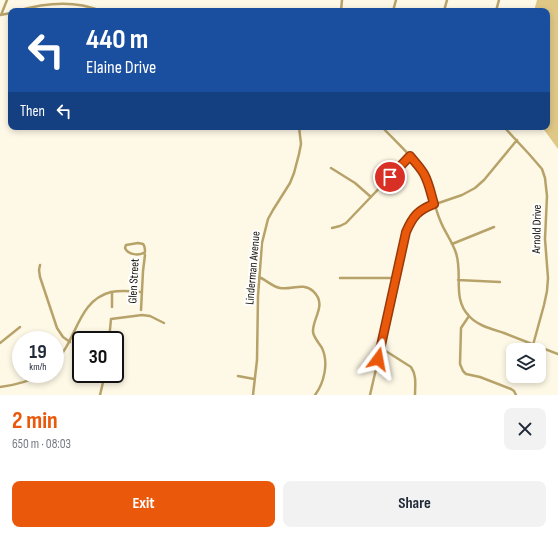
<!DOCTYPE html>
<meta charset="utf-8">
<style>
body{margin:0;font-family:"Sofia Sans Condensed",sans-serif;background:#f2f2f3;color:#1f2937;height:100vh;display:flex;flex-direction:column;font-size:15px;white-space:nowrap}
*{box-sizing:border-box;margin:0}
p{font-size:13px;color:#747a83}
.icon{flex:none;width:22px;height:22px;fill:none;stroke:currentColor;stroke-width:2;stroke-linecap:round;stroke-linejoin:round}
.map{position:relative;height:395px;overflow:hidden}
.drawer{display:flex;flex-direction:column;background:#fff;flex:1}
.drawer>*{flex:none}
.guide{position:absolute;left:8px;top:8px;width:542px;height:122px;border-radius:8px;box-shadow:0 2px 6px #0003;background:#1a4fa0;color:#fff;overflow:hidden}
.tools{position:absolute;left:506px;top:343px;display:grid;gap:8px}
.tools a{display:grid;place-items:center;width:40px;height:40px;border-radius:8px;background:#fff;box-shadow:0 2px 6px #0003;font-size:20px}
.speed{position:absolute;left:12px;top:331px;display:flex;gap:8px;font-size:20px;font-weight:700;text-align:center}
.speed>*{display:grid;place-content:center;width:52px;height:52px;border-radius:50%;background:#fff;box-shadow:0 2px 6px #0003;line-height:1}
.speed small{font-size:10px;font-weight:400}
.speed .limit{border:2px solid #111;border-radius:6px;background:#fff;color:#111}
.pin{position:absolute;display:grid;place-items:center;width:34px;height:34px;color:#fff;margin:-17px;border:2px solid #fff;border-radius:50%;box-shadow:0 1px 4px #0007}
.me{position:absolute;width:44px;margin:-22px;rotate:13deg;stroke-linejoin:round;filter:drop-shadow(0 0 3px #0008)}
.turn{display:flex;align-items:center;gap:14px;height:84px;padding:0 12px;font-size:18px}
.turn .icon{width:52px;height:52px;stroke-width:2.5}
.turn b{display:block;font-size:28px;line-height:34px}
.then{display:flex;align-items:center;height:38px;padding:0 12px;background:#0003;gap:8px;font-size:15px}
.round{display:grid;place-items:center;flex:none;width:42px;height:42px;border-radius:8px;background:#f2f2f3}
.headline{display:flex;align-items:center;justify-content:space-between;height:68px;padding:0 12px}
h1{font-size:24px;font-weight:700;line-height:30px;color:#ea580c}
.primary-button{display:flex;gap:8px;margin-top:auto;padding:8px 12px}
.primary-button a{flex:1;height:46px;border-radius:8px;background:#ea580c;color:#fff;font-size:16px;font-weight:700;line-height:46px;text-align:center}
.primary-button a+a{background:#f2f2f3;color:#1f2937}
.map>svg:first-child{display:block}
.green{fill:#dfc886}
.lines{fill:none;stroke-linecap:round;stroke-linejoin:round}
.minor{stroke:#b7a36a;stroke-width:2.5}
.route-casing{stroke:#983908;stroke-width:10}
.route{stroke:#ea580c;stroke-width:7}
.labels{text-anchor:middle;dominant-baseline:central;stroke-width:4;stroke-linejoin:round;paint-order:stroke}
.street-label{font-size:12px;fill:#131006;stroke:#fff}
</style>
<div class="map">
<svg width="558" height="395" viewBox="0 0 558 395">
<rect width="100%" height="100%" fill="#fef8e6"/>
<path class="green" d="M537,0H558V149L542,127H547V11H534Z"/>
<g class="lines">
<path class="minor" d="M17,11C44,3 75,0 101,11
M341,11L342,0
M393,11L396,0
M444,11L447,0
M496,11L499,0
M0,15L11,13
M1,15L7,0
M382,127C395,141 417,160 426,177C432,190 434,206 440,220C444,231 452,241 456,253C463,274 452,299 469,316C478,326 492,329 504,333C522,340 540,347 558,354
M504,127L529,154L542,169L545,178L547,196L545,239L548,278L547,291L544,305L533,345
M331,168L355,183L371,197
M332,228L340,226L346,223L410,156
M138,243L143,244C145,246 145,249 145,252C139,256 128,255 125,248L126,245Z
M452,244L494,227
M40,265L39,270L40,277L57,328L63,337L70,342
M259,277C266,280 273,287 280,288C292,290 303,282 313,291C328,305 312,318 313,332C314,338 319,343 322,348C329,363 324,383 315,395
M340,278H396
M458,280L500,282
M112,307V292
M141,310L143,271L145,255L144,253
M469,316L461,328L460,364L463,371L466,374L480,377L511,389L514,391L516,395
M109,340L111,319L142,315L150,316L164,323
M0,343L20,327
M381,348L411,367C417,376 415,385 415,395
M55,363C61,356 66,348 70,340C80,320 87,298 111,292C121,290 131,291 142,292
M238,376L254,379
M0,387C15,385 29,382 42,374
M100,395L105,374
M253,395L257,360L258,296L262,243L268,219L273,210L290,183L294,173L299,154L301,144L299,127
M370,395L402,256L406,232L411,221L417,213L424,208L462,195L475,188L484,180L517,140"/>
</g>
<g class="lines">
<g class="route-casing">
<path id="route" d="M378,359L406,232C413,216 418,210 434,204C431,194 429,183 424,174C420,167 415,162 410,156L390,177"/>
</g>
<use href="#route" class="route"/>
</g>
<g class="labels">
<g class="street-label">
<text transform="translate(537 229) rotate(-89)">Arnold Drive</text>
<text transform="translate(253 268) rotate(-85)">Linderman Avenue</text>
<text transform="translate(134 281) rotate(-87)">Glen Street</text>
</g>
</g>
</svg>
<div class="tools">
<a><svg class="icon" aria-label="layers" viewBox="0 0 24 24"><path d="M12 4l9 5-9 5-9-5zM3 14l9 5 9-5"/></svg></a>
</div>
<div class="speed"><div>19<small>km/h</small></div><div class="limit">30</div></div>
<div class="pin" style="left:390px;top:177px;background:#d93025"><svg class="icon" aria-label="arrive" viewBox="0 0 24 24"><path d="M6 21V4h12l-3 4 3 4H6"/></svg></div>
<svg class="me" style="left:378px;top:359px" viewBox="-20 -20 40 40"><path d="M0-17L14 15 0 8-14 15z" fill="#ea580c" stroke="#fff" stroke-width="4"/></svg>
<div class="guide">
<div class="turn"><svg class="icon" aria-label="left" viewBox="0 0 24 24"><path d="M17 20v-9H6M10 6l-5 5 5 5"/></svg><div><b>440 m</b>Elaine Drive</div></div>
<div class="then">Then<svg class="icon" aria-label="left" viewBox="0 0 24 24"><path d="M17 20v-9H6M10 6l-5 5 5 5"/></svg></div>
</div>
</div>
<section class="drawer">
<div class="headline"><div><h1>2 min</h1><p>650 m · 08:03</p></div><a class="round"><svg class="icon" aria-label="close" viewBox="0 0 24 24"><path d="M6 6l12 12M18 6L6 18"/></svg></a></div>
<div class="primary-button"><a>Exit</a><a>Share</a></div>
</section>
